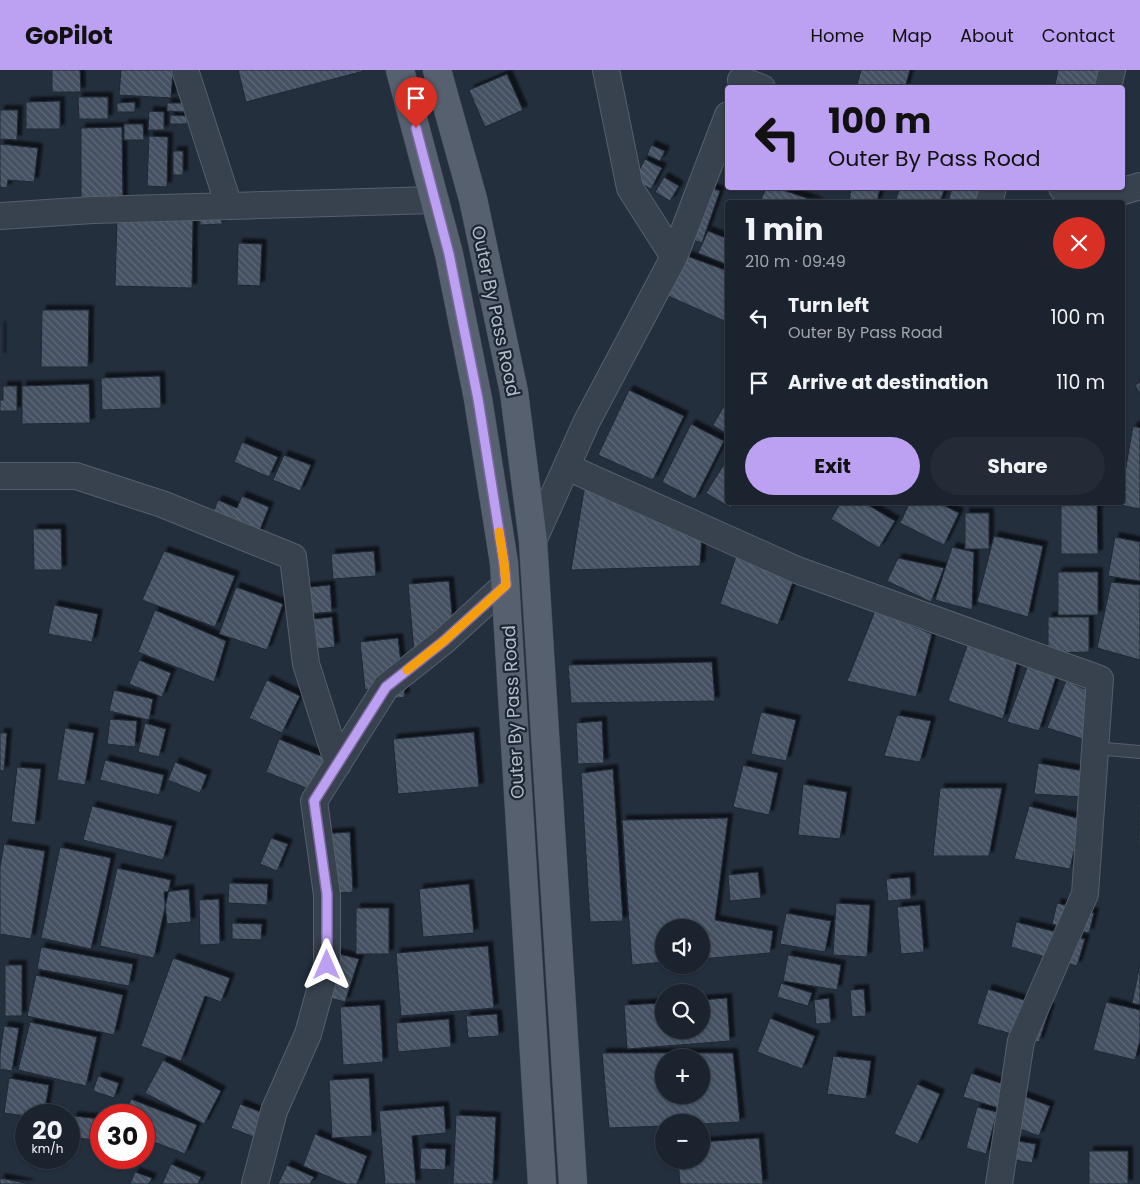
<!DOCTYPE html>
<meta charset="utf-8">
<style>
body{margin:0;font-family:Poppins,sans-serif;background:#242b36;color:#f1f3f6;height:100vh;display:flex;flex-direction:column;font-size:19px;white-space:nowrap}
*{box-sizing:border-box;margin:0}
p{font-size:16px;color:#a0a4aa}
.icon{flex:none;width:28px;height:28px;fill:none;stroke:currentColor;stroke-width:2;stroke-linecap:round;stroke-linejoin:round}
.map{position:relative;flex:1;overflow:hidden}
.details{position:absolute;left:725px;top:130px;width:400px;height:305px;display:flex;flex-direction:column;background:#1b232e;border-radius:5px;box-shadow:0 1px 4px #0004,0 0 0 1px #39404a}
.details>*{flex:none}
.top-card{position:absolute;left:725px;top:15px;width:400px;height:105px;border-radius:5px;box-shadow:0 1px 4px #0004,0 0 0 1px #39404a;background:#bca0f2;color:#111;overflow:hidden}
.tools{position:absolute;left:655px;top:849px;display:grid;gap:10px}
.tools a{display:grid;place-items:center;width:55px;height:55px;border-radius:50%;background:#1b232e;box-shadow:0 1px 4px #0004,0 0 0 1px #39404a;font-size:25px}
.speed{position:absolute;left:15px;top:1034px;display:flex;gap:10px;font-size:25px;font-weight:700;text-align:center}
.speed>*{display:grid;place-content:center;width:65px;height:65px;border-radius:50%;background:#1b232e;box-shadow:0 1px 4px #0004,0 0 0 1px #39404a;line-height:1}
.speed small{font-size:12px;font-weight:400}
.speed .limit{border:8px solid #d22;background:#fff;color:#111}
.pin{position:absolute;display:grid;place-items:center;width:42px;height:42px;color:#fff;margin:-51px -21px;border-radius:50% 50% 50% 0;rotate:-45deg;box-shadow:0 0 5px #0007}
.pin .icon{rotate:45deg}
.me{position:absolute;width:55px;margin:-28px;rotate:0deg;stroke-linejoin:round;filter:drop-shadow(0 0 4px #0008)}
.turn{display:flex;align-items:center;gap:18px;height:105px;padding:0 20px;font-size:22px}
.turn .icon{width:65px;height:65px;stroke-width:2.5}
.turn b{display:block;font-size:35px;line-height:42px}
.round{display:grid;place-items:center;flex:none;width:52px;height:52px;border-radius:26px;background:#242b36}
.headline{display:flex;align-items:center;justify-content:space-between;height:85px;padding:0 20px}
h1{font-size:30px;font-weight:700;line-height:38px}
.primary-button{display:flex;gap:10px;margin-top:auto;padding:10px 20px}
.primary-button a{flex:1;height:58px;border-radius:30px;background:#bca0f2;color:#111;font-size:20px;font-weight:700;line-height:58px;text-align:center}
.primary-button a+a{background:#242b36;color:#f1f3f6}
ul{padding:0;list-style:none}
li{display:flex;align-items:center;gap:15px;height:65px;padding:0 20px}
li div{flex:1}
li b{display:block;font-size:19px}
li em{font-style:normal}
header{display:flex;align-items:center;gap:30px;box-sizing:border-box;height:70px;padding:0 25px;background:#bca0f2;color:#111}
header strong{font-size:24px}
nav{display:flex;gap:28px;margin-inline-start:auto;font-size:18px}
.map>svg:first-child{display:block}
.building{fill:url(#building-back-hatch);stroke:#1f2835;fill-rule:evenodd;filter:url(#shadow)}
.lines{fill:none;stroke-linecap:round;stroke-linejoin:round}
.lane-casing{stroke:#565f6c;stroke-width:14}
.street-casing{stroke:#565f6c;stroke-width:28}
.primary-casing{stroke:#414a57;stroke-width:29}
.lane{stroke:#38414e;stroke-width:12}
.street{stroke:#38414e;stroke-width:26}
.primary{stroke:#56606e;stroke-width:28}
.route-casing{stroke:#7a689d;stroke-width:12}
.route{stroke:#bca0f2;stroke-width:9}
.slow{stroke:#f59e0b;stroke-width:9}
.labels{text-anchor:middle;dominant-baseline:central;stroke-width:4.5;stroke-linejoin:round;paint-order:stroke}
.street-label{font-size:18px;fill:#b4bcc9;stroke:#1d2633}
</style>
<header>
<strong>GoPilot</strong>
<nav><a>Home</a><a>Map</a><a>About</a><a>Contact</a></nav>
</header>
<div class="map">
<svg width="1140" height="1114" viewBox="0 0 1140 1114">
<defs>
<pattern id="building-back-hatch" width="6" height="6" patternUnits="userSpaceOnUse" patternTransform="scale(1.25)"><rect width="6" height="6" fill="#455162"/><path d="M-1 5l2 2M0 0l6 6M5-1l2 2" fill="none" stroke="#5d6877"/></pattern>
<filter id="shadow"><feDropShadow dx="4.5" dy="-4.5" stdDeviation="1" flood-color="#0009"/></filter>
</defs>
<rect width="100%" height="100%" fill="#242f3e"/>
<path class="building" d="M52,0H80L81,22H52Z
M121,0H173L171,28L119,25Z
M238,0H363L364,1L246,32Z
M861,0H910L905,18H856Z
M1058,0H1104L1101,18H1073L1055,14Z
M507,4L523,40L485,57L469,20Z
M78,27H108V49H79Z
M60,31V59H26V32Z
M135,32V42H117V33Z
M167,33H184V42L167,41Z
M0,40H18L17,70L0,69Z
M149,41L164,42V60H148Z
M170,45L187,46V54H170Z
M124,54H143L144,70H124Z
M122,57L123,135H81V58Z
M149,66L168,67L167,117L147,116Z
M0,74L38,78L34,112L8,110L7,118L0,117Z
M651,75L665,81L660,91L647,85Z
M173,81H183V105H173Z
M645,89L662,98L651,119L634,110Z
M664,107L679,116L670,131L655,122Z
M704,115L720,121L702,173L685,167Z
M766,118H777L818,132H760Z
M851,118H880L877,132H849Z
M900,118H945L940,132H895Z
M952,118H982L979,132H948Z
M221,138L222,154L200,155L199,139Z
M117,148L193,150L192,218L115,216Z
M708,161L728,169V195L698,183Z
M238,173L262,174L260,216L237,215Z
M687,186L728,201L727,252L668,226Z
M42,240H89L88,297H41Z
M0,256H1V287H0Z
M160,306L161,338L102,340L101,308Z
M1140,312V324L1135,315Z
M89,314L90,353L22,354V316Z
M3,316H17V341H0V330H3Z
M629,320L684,346L653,410L598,385Z
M724,336L728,338L727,364L713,355Z
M691,354L724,371L695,429L662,412Z
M1133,356L1140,358V439L1120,435V432H1122V420Z
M242,372L278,387L269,407L234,392Z
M284,385L311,395L300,421L273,410Z
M728,388V432H734L731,438L706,423Z
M585,414L702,464L700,496L571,500Z
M242,426L269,437L258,465L212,446L218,430L237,438Z
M841,432H863L895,451L879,478L831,449Z
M910,432H937L959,443L944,475L900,453Z
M1061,432H1097L1098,484H1061Z
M965,443H989V479H965Z
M33,459H61L62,500H34Z
M994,466L1043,476L1028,547L977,532Z
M1115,467L1140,472V511L1108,506Z
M952,477L974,482L972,540L935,530Z
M164,481L235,506L215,557L142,530Z
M374,481L376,506L333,509L331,484Z
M737,483L795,506L778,555L720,534Z
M898,488L944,498L931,532L887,511Z
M1058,502H1098V545H1058Z
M449,511L455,577L414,581L408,514Z
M1111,512L1140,515V590L1097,578Z
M330,515L332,542L292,545L290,519Z
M236,517L283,534L267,580L219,564Z
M54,535L98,544L92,572L48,564Z
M155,540L226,571L214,612L138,582Z
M875,541L932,564L916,627L847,611Z
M332,547L335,577L299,581L296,551Z
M1048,547H1089V582L1048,583Z
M398,568L405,627L390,629L389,618L365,620L360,572Z
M968,573L1018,590L1003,649L948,631Z
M139,590L171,603L162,627L129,614Z
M712,592L715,631L571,633L568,595Z
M1028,595L1056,607L1039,661L1007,652Z
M267,610L300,626L282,663L249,648Z
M1066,611L1092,622L1083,669L1047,658Z
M114,620L153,629L149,650L109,641Z
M761,642L796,650L786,691L751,684Z
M897,645L931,651L920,692L884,686Z
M110,649L137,651L135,677L107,674Z
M602,651L604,693L578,694L576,653Z
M145,653L166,659L159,687L138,682Z
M65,658L94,663L85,715L57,710Z
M474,662L479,717L398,724L393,669Z
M0,663H7L4,701L0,700Z
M279,669L328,689L314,721L266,702Z
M105,690L164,705L159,725L100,710Z
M175,692L207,705L200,723L168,710Z
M1038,693L1089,702L1083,727L1034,724Z
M743,695L778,703L769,745L733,737Z
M17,697L41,699L35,755L11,752Z
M613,699L623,851L590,852L581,703Z
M803,714L847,722L840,769L798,765Z
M940,718H1002L989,786H933Z
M1139,734H1140V777H1139Z
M92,736L172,756L163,790L83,770Z
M1029,736L1081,749L1070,799L1014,789Z
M728,748L715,850L773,861L770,883L701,889V858H664V892L632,895L622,750Z
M350,762L353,822L324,824L321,764Z
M271,768L288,774L277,801L260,794Z
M4,774L45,781L31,869L0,864V797Z
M60,777L111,788L91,879L41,868Z
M117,798L171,810L154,888L100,876Z
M758,802L761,828L730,831L728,805Z
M910,807L911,829L888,831L886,809Z
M229,813L268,814L267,835L228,833Z
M469,814L474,863L423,867L419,819Z
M189,819L191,852L167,854L164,822Z
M219,829L220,874L200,875L199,830Z
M836,833L870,835L867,887L833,885Z
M1057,833L1094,843L1089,863L1052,854Z
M920,835L924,882L901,884L897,837Z
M356,838H389V884H356Z
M786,843L831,851L825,882L780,874Z
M1016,852L1085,869L1077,896L1011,877Z
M232,853L262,854L261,870L232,869Z
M488,876L494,938L401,946L396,883Z
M41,877L133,894L129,916L37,899Z
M335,883L359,889L345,932L323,926Z
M788,885L841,895L837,920L783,911Z
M173,888L230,908L221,932L205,926L181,991L141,976Z
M1140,894V935L1132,933Z
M5,895H22V946H5Z
M36,905L123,925L114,965L27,946Z
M781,913L812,923L808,936L777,927Z
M864,919L866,946L852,947L850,920Z
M988,919L1050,938L1039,972L977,954Z
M727,928L730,971L627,979L624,935L664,933V960H701V930Z
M829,928L831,953L816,954L814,930Z
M1106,932L1140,940V970L1135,990L1093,980Z
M380,935L383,992L343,995L340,937Z
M497,944L499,966L468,968L466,946Z
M770,948L815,966L802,999L757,982Z
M449,949L451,977L398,982L396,953Z
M30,952L97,967L86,1016L18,1000Z
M4,956L19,958L12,1001L0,999V984Z
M602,983H733L740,1052L701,1054V1052H664V1056L609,1058ZM664,988H701V1025H664Z
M833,986L871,991L866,1029L827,1024Z
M163,990L221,1021L204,1054L145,1023Z
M971,1003L1011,1017L1005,1040L963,1027Z
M98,1006L119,1013L114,1028L93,1021Z
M9,1008L49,1015L44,1045H26V1046L4,1043Z
M369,1008L372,1066L332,1068L329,1010Z
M917,1014L940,1024L918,1074L894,1064Z
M1015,1023L1050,1036L1039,1066L1004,1053Z
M131,1029L197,1055L185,1084L144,1068V1045H124Z
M240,1034L279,1049L269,1073L231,1058Z
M444,1036L446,1063L412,1066L416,1114H385L379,1041Z
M977,1037L997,1042L986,1084L966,1078Z
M456,1045L496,1047L493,1114H453Z
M73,1046L101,1049V1071L71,1067Z
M315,1064L367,1086L357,1114H346L303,1096Z
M759,1068L763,1114H680L678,1090H701V1072Z
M1000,1068L1036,1074L1032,1093L997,1087Z
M421,1078L446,1079L445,1100L420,1099Z
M1089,1081H1128V1114H1089Z
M171,1094L201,1107L198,1114H162Z
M287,1095L314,1107L310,1114H278Z
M135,1102L152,1108L149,1114H130Z
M0,1108L30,1114H0Z"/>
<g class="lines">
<g class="lane-casing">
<path id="lane" d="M1095,678L1140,682"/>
</g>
<g class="street-casing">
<path id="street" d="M185,0L229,136
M606,0L630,118L674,187
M741,10L762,18
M1108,18L1112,0
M1062,118L1097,129L1140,116
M989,132L993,118
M0,146L93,140L434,130
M567,397L797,500L1100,609L1085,824L1021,971L999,1114
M0,406H76L162,434L293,487L306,594L338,694
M533,471L587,351L674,187L728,45
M255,1114L274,1041L308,964L327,895V825L314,731L386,617L444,571L505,515"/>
</g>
<g class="primary-casing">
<path id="primary" d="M400,0L449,184L478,329L504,493L542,1114
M437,0L473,129L514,322L533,471L573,1114"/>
</g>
<use href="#lane" class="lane"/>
<use href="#street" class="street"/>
<use href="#primary" class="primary"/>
</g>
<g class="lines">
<g class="route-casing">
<path id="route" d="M327,895V824L314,731L386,617L444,571L506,515L504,493L478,329L449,184L416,58"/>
</g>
<use href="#route" class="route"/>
<path class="slow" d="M407,600L444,571L506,515L504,493L499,462"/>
</g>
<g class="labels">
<g class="street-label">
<text transform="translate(496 241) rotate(78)">Outer By Pass Road</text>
<text transform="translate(513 642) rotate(-93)">Outer By Pass Road</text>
</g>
</g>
</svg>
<div class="tools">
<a><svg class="icon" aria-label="sound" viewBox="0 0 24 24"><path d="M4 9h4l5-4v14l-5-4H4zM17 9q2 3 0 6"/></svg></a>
<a><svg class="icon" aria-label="search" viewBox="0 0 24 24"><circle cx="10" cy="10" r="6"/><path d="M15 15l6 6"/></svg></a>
<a>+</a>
<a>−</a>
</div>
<div class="speed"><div>20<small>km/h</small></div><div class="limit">30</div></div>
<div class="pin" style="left:416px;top:58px;background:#d93025"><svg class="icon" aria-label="arrive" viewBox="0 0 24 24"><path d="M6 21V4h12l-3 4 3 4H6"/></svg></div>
<svg class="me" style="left:327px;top:895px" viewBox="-20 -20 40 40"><path d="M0-17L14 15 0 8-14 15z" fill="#bca0f2" stroke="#fff" stroke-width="4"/></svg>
<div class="top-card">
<div class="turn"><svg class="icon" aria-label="left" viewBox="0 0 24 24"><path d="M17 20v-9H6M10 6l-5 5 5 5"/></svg><div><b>100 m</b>Outer By Pass Road</div></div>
</div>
<section class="details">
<div class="headline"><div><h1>1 min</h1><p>210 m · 09:49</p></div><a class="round" style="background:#d93025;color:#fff"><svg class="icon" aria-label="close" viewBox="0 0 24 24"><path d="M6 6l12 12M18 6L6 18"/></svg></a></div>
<ul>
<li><svg class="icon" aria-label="left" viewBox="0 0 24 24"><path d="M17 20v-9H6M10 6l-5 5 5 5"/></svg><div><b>Turn left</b><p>Outer By Pass Road</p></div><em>100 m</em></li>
<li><svg class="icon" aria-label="arrive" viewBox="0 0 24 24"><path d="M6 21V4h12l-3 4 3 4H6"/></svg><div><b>Arrive at destination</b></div><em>110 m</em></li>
</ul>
<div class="primary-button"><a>Exit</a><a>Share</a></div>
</section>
</div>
